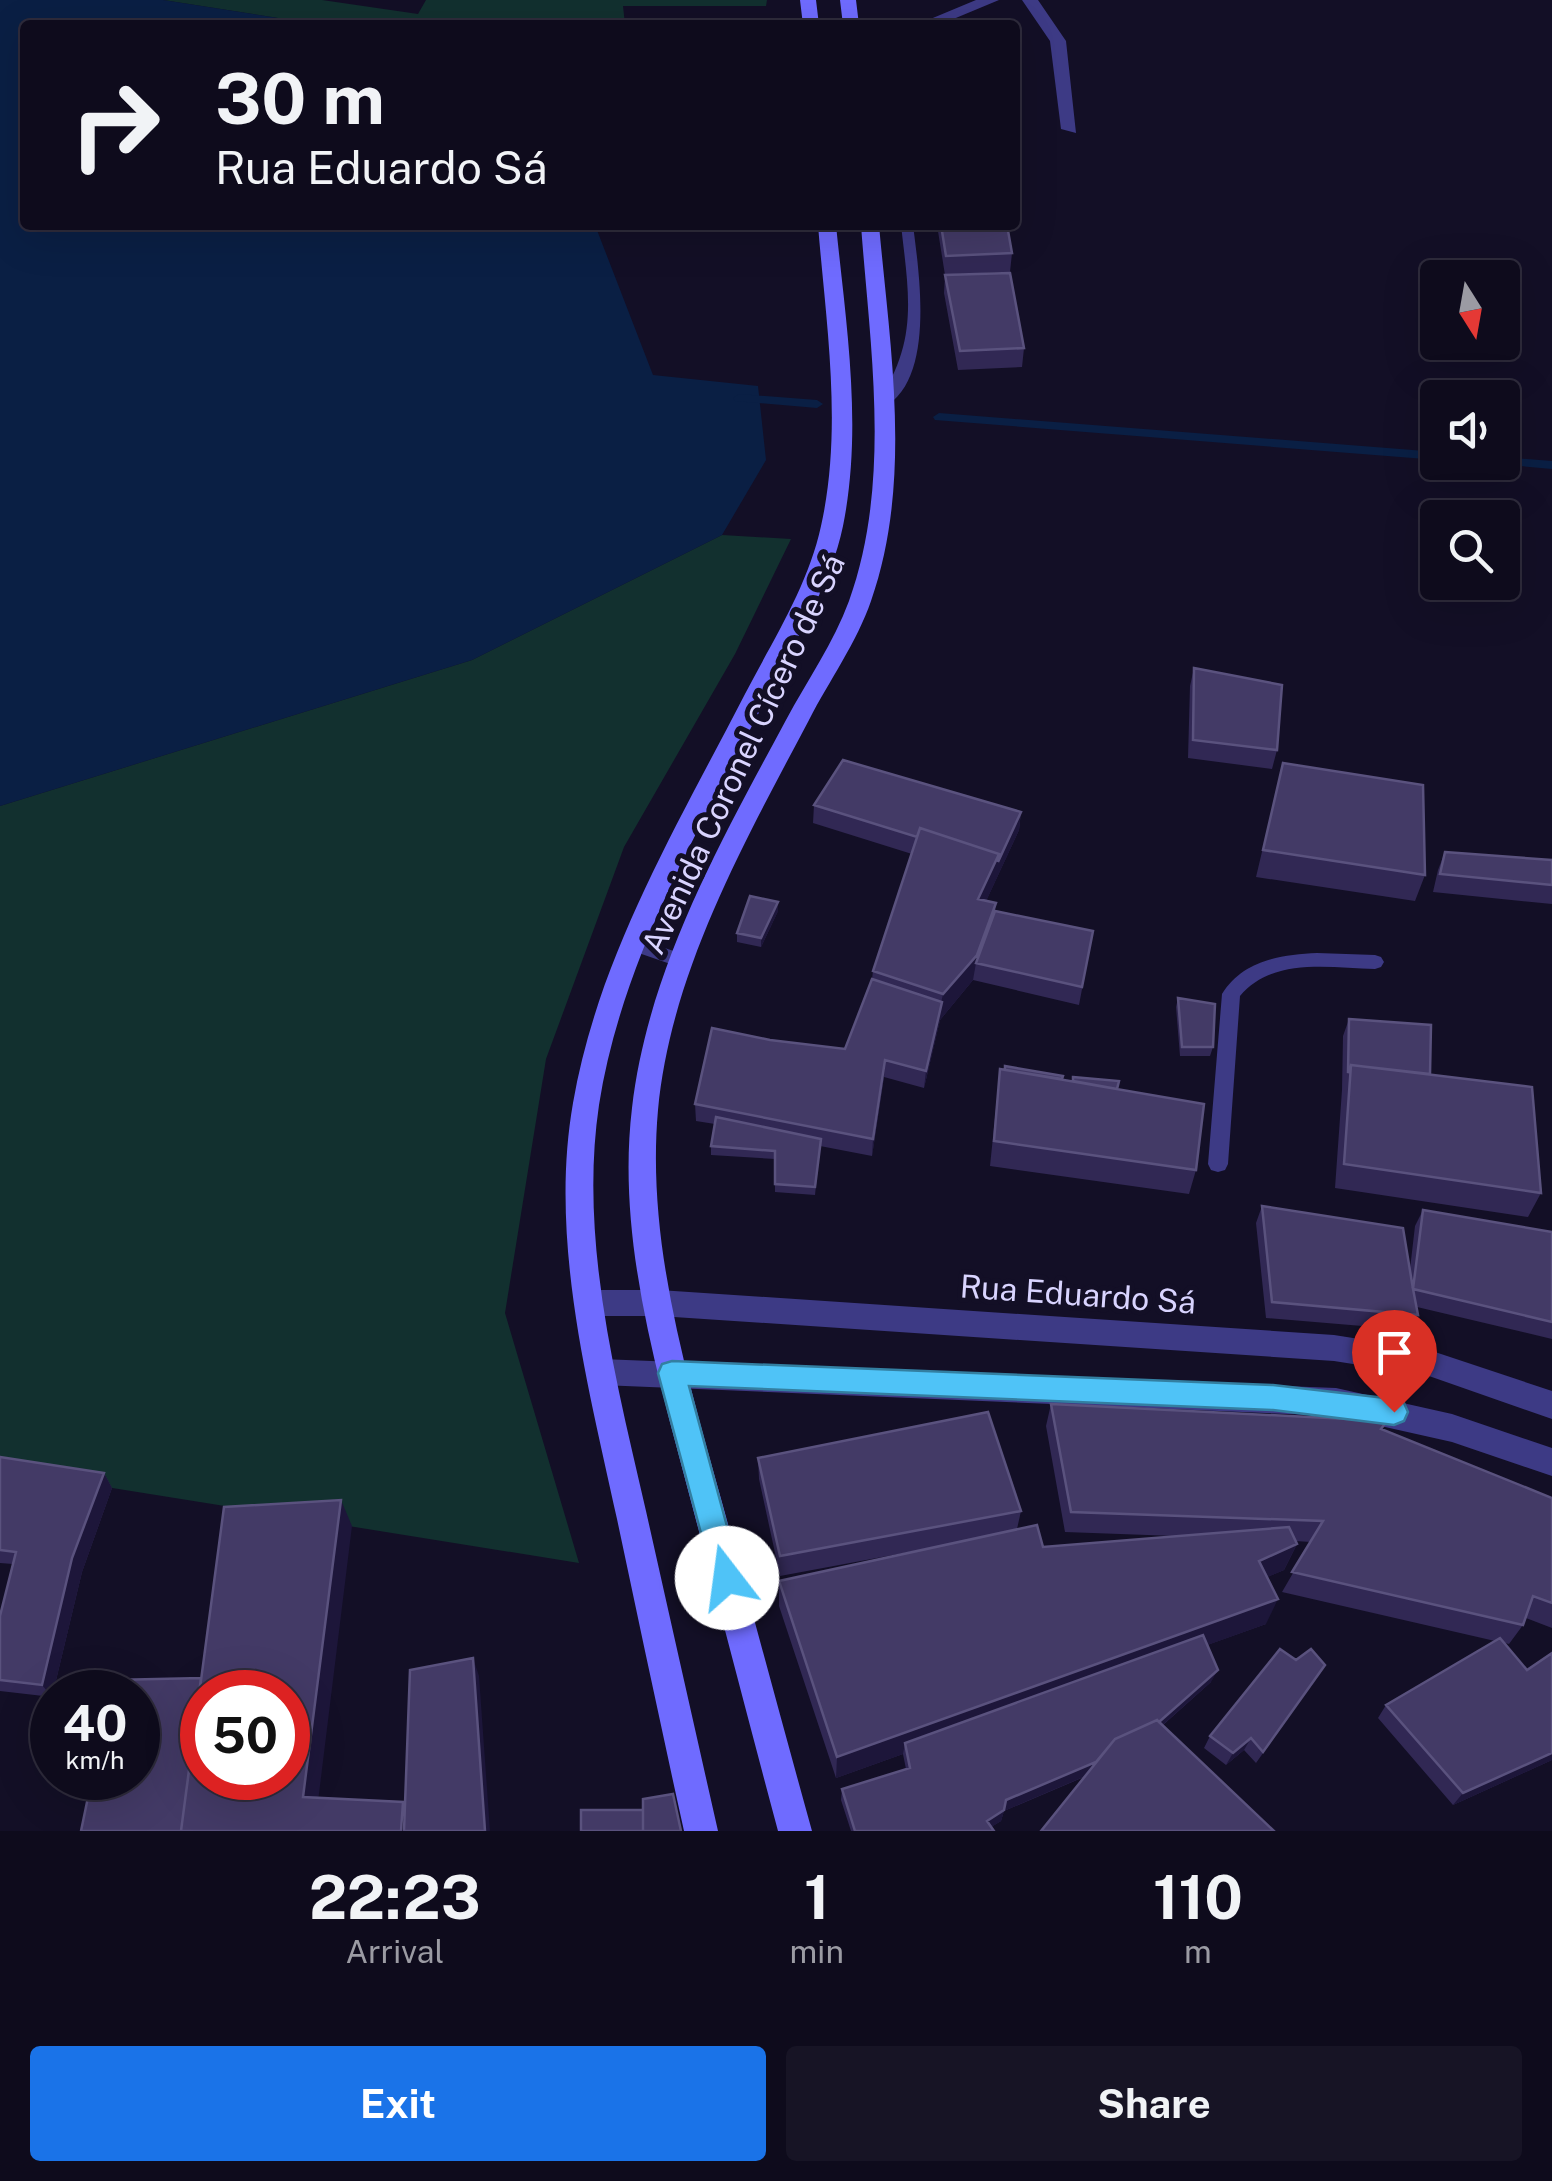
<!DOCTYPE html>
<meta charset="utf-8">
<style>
body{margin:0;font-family:"Public Sans",sans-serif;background:#171425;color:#f1f3f6;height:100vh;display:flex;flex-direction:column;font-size:38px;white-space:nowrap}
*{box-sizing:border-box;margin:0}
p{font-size:32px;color:#9b9ba3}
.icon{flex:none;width:55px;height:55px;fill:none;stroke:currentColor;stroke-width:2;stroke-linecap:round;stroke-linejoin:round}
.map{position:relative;height:1831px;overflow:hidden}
.side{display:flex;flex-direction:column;background:#0e0b1c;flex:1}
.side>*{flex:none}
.hud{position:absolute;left:20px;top:20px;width:1000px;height:210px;border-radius:10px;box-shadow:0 10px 40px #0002,0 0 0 2px #2e2b3b;background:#0e0b1c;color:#f1f3f6;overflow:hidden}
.needle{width:65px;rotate:169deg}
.controls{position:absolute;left:1420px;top:260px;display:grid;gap:20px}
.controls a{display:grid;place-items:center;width:100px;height:100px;border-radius:10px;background:#0e0b1c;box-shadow:0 10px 40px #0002,0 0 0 2px #2e2b3b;font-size:50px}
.speed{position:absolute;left:30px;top:1670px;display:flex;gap:20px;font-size:50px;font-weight:700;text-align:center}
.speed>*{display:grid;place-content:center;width:130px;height:130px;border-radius:50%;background:#0e0b1c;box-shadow:0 10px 40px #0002,0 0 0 2px #2e2b3b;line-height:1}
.speed small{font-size:25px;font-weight:400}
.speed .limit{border:15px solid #d22;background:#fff;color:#111}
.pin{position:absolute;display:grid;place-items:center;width:85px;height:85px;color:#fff;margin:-102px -42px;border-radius:50% 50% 50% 0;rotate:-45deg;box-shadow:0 0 10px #0007}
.pin .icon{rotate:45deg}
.me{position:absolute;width:110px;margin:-55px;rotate:345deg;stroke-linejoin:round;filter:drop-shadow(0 0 8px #0008)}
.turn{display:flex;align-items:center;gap:35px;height:210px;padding:0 30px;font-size:45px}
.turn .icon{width:130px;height:130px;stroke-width:2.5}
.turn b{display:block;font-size:70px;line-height:85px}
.eta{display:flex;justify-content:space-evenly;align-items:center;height:170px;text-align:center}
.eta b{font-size:60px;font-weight:700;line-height:70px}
.action{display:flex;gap:20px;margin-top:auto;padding:20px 30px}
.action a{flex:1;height:115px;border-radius:10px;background:#1a73e8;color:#fff;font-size:40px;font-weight:700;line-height:115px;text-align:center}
.action a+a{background:#171425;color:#f1f3f6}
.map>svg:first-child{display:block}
.green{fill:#12302f}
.water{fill:#0a1f44}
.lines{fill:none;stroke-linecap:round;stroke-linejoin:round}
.stream{fill:#0a1f44;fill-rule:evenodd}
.service{fill:#3d3a85;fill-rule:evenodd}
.minor{fill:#3d3a85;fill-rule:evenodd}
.tertiary{fill:#3d3a85;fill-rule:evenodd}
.secondary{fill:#6f6bff;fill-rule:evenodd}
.wall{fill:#312854}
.shaded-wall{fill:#1d163a}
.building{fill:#433a66;stroke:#5a527e;stroke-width:2.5;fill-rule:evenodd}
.route{fill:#4fc3f7;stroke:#337fa1;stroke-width:2.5}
.labels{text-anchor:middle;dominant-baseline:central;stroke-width:10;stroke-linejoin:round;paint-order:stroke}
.street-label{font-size:32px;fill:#d9d4ff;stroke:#130f26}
</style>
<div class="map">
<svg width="1552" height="1831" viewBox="0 0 1552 1831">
<rect width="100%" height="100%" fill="#130f26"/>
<path class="green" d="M163,0H322L418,14L426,0H767L766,6H623L625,25H322Z
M722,535L791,539L735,654L624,847L546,1059L505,1313L579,1563L0,1470V806L472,660Z"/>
<path class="water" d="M0,0H163L322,25H25V225H595L653,375L758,386L766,460L722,535L472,660L0,806Z"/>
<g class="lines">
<path class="stream" d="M739,394L817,400L823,404L817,408L735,401L733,398Z
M939,413L1438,452V460L935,420L933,417Z
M1502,457L1552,461V469L1498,464L1502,462Z"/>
<path class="service" d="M901,225H913C919,273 936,380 883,408L876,404C919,342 909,296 901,225Z
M636,938L688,956L691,961L688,966L682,968L630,950L627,945L630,940Z
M1317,953L1375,955L1381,957L1384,962L1381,967L1375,969C1329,968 1273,957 1240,996L1228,1164L1225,1170L1218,1172L1211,1170L1208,1164L1222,994C1243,960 1280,955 1317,953Z"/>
<path class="minor" d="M976,0H999L939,25H916Z
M1022,0H1038L1066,41L1076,133L1061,129L1050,41Z"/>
<path class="tertiary" d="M592,1290H659L1334,1335L1429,1350L1552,1391V1419L1429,1376L1334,1361L659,1316H592L582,1312L578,1303L582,1294Z
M601,1359L1336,1388L1452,1414L1552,1448V1476L1452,1442L1336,1416L601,1385L591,1382L586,1372L591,1362Z"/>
<path class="secondary" d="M800,0H816L819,25H803Z
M840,0H856L859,25H843Z
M818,225H836C846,324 863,427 843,526C831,584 798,635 772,687C705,819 622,956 599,1105C579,1240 616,1380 646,1511C670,1618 694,1725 718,1831H684C661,1727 639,1623 617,1519C588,1385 549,1240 573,1103C598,957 678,824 745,694C773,640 808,586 821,526C843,428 826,324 818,225Z
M861,225H879C890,348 913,481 871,601C857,642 829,681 809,720C745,841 671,971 658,1110C646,1244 688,1379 723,1506C753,1614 782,1723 812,1831H778C749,1723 721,1614 692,1505C659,1378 616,1241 632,1108C648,969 721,841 786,720C807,681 834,642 849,601C892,481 870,348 861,225Z"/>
</g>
<path class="wall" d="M937,225H1007L1012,253L1010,272L955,274L1024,348L1022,367L958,370L944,293L945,275Z
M1194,668L1277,750L1272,769L1188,758L1190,686Z
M1283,763L1425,875L1415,901L1256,877Z
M814,805L1021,812L1019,830L986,901L996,903L995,911L1093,931L1079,1005L973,980L940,1020L924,1088L884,1077L872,1156L820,1146L815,1195L775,1192V1159L711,1155V1146L715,1124L696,1121L695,1104L770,1040L845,1049L872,979L873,971L912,854L813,823Z
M1445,852L1551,860L1552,858V904L1433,892L1438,870Z
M778,911L761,947L737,942V933Z
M1178,998L1213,1047L1210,1056H1180L1176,1007Z
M1349,1019L1430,1074L1541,1193L1528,1217L1335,1188L1342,1090L1343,1036Z
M1000,1069L1117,1089L1196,1170L1189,1194L990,1166Z
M1262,1206L1410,1269L1415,1226L1423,1210L1552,1232V1339L1417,1307L1418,1315L1410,1330L1266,1318L1256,1223Z
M1051,1404L1382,1430L1552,1498V1628L1526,1618L1523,1625L1509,1644L1505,1643L1552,1760L1453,1805L1378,1718L1386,1705L1495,1641L1282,1592L1311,1542L1295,1541L1297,1544L1284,1570L1267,1577L1266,1624L1207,1645L1211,1682L1163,1725L1084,1777L1004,1811L1001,1821L991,1827L994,1831H851L841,1800L842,1789L906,1769L903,1754L836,1778L779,1606V1581L936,1547L780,1576L759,1479L758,1458L1021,1511L1017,1529L1043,1547L1175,1536L1065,1532L1046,1426Z
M0,1457L104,1473L112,1488L82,1572L52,1697L0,1691V1616L13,1564L0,1563Z
M1317,1677L1256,1763L1244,1750L1226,1765L1204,1748L1210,1736Z"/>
<path class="shaded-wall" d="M1021,812L1019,830L975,925L978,899L999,854Z
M778,902V911L761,947V938Z
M996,903L992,929L976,963L973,980L940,1020L924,1088L926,1071L943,994Z
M885,1060L884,1077L872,1156L873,1139Z
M104,1473L112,1488L82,1572L52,1697L42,1685L72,1558Z
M341,1500L352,1526L316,1818L303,1797Z
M1297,1544L1284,1570L1247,1586L1259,1561Z
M1278,1599L1266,1624L907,1753L905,1743L903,1754L836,1778L837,1757Z
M473,1658L479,1676L490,1831H485Z
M1218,1670L1211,1682L1149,1737L1095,1772L1004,1811L1001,1821L985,1831L987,1821L1006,1800Z
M1251,1738L1244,1750L1226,1765L1233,1753Z
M1552,1753V1760L1453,1805L1463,1793Z"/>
<path class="building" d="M941,225H1007L1012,253L946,256Z
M1010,273L1024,348L960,351L945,275Z
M1194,668L1282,685L1277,750L1193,740Z
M843,760L1021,812L998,862L999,854L920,828L917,837L814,805Z
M1283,763L1423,785L1425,875L1263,850Z
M920,828L999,854L978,899L996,903L977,955L943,994L873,971Z
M1445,852L1552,860V885L1440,874Z
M750,896L778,902L761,938L737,933Z
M995,911L1093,931L1082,987L976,963Z
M872,979L942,1002L926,1071L885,1060L873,1139L695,1104L712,1028L770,1040L845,1049Z
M1178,998L1215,1004L1213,1047H1182Z
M1349,1019L1431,1025L1430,1074L1351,1065L1348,1073Z
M1351,1065L1532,1087L1541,1193L1344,1164Z
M1005,1066L1063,1076L1062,1079L1005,1070Z
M1000,1069L1204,1104L1196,1170L994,1141Z
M1073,1077L1119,1081L1117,1089L1073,1081Z
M716,1117L821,1139L815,1187L775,1184V1151L711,1146Z
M1262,1206L1403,1228L1413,1289L1423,1210L1552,1232V1322L1413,1289L1418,1315L1272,1302Z
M1051,1404L1387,1421L1381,1429L1552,1498V1603L1533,1596L1523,1625L1292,1572L1323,1521L1071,1512Z
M988,1412L1021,1511L780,1556L758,1458Z
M0,1457L104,1473L72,1558L42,1685L0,1680V1616L16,1552L0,1550Z
M341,1500L303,1797L403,1802L401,1831H181L224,1507ZM202,1692H288V1778H202Z
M1037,1525L1043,1547L1289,1527L1297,1544L1259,1561L1278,1599L837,1757L779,1581Z
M1203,1635L1218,1670L1159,1722L1157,1720L1115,1739L1096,1762L1006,1800L1004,1810L987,1821L994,1831H855L842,1789L910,1768L905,1743Z
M1500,1638L1527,1670L1552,1653V1753L1463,1793L1386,1705Z
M1280,1649L1296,1660L1311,1649L1325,1665L1263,1752L1251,1738L1233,1753L1210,1736Z
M473,1658L485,1831H404L410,1670Z
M201,1678L181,1831H81L92,1778H138V1692H110L112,1680Z
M1157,1720L1274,1831H1041L1115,1739Z
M673,1794L681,1831H643V1799Z
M581,1810H643V1831H581Z"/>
<path class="route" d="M672,1361L1273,1385L1394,1399L1404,1403L1408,1412L1404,1421L1394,1425L1273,1410L689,1386L741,1578L737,1588L727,1592L717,1588L713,1578L658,1373L662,1364Z"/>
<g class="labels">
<g class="street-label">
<text transform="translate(743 754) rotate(-65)">Avenida Coronel Cícero de Sá</text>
<text transform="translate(1078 1294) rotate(4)">Rua Eduardo Sá</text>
</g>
</g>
</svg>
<div class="controls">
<a><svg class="needle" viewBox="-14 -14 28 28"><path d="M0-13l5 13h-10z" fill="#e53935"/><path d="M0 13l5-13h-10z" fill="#9b9ba3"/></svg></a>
<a><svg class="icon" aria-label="sound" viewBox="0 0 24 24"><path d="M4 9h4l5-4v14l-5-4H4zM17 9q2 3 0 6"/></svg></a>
<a><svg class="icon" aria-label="search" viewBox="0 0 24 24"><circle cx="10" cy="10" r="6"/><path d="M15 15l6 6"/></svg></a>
</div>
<div class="speed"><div>40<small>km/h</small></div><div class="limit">50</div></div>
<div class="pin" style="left:1394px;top:1412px;background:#d93025"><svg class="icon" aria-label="arrive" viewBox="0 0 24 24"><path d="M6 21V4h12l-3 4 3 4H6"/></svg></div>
<svg class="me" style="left:727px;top:1578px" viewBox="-20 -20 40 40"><circle r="19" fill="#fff"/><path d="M0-13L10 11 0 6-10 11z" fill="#4fc3f7"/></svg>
<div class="hud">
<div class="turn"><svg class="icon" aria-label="right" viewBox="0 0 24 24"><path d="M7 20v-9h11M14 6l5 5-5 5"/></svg><div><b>30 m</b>Rua Eduardo Sá</div></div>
</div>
</div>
<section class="side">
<div class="eta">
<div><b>22:23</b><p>Arrival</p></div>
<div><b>1</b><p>min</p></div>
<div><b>110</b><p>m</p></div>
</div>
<div class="action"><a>Exit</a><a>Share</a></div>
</section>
